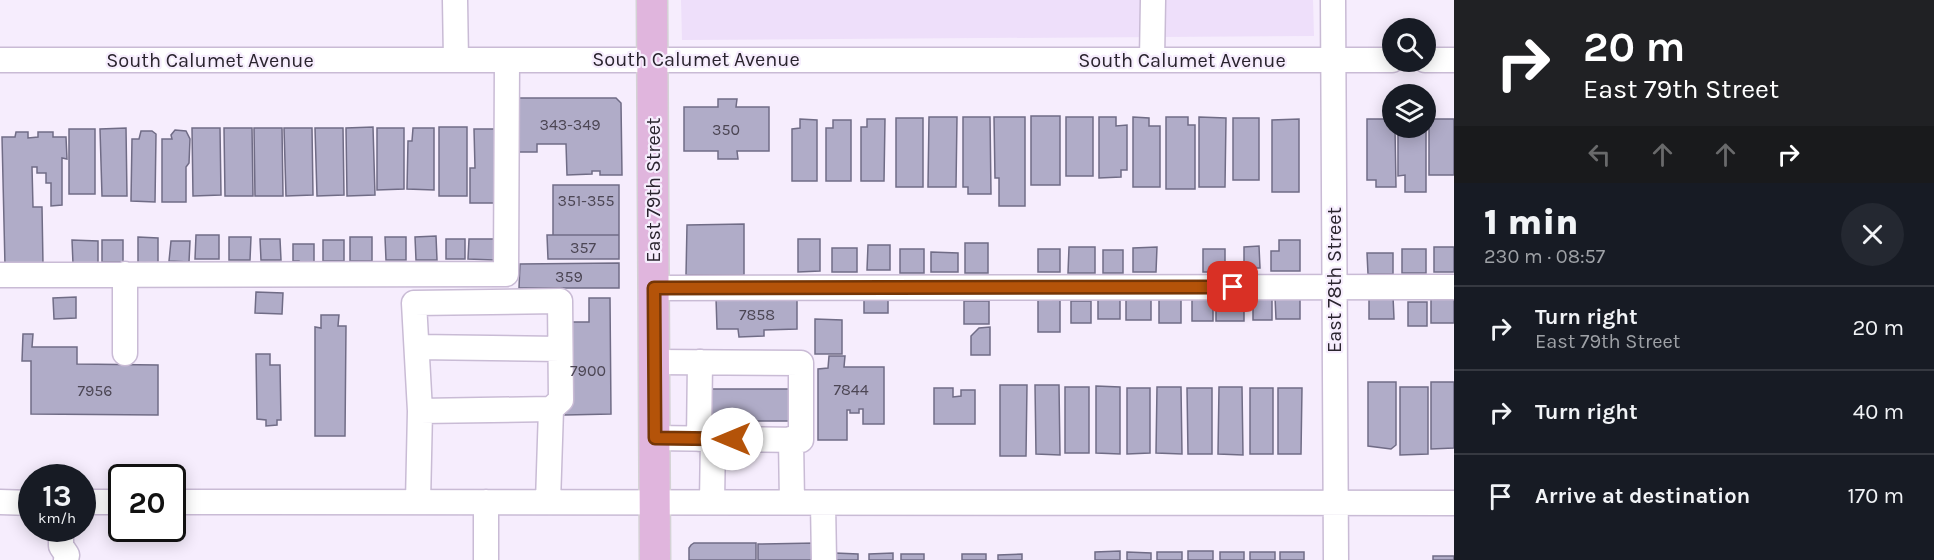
<!DOCTYPE html>
<meta charset="utf-8">
<style>
body{margin:0;font-family:Karla,sans-serif;background:#242831;color:#f1f3f6;height:100vh;display:flex;flex-direction:column;font-size:22px;white-space:nowrap}
*{box-sizing:border-box;margin:0}
p{font-size:20px;color:#9ea1a6}
.icon{flex:none;width:33px;height:33px;fill:none;stroke:currentColor;stroke-width:2;stroke-linecap:round;stroke-linejoin:round}
.map{position:relative;flex:1;overflow:hidden}
.drawer{display:flex;flex-direction:column;background:#171b24;width:480px}
.drawer>*{flex:none}
.guide{background:#202124;color:#fff;overflow:hidden}
.fabs{position:absolute;left:1382px;top:18px;display:grid;gap:12px}
.fabs a{display:grid;place-items:center;width:54px;height:54px;border-radius:50%;background:#171b24;box-shadow:0 3px 15px #0003;font-size:30px}
.speed{position:absolute;left:18px;top:464px;display:flex;gap:12px;font-size:30px;font-weight:700;text-align:center}
.speed>*{display:grid;place-content:center;width:78px;height:78px;border-radius:50%;background:#171b24;box-shadow:0 3px 15px #0003;line-height:1}
.speed small{font-size:15px;font-weight:400}
.speed .limit{border:3px solid #111;border-radius:9px;background:#fff;color:#111}
.pin{position:absolute;display:grid;place-items:center;width:51px;height:51px;color:#fff;margin:-26px;border-radius:12px;box-shadow:0 3px 9px #0006}
.me{position:absolute;width:66px;margin:-33px;rotate:270deg;stroke-linejoin:round;filter:drop-shadow(0 0 4px #0008)}
.turn{display:flex;align-items:center;gap:21px;height:126px;padding:0 30px;font-size:27px}
.turn .icon{width:78px;height:78px;stroke-width:2.5}
.turn b{display:block;font-size:42px;line-height:51px}
.lanes{display:flex;align-items:center;height:57px;padding:0 30px;background:#0003;justify-content:center;gap:30px;direction:ltr}
.lanes .off{opacity:.35}
.round{display:grid;place-items:center;flex:none;width:63px;height:63px;border-radius:32px;background:#242831}
.headline{display:flex;align-items:center;justify-content:space-between;height:102px;padding:0 30px}
h1{font-size:36px;font-weight:800;line-height:45px}
ul{padding:0;list-style:none}
li{display:flex;align-items:center;gap:18px;height:84px;padding:0 30px;border-top:2px solid #363941}
li div{flex:1}
li b{display:block;font-size:22px}
li em{font-style:normal}
main{display:flex;flex:1;min-height:0}
.map>svg:first-child{display:block}
.built{fill:#eedffa}
.building{fill:#b0acc8;stroke:#706c86;stroke-width:1.5}
.lines{fill:none;stroke-linecap:round;stroke-linejoin:round}
.minor-casing{stroke:#c9bbd5;stroke-width:27}
.major-casing{stroke:#d4d3d5;stroke-width:33}
.minor{stroke:#fff;stroke-width:24}
.major{stroke:#e0b5dd;stroke-width:30}
.route-casing{stroke:#753606;stroke-width:15}
.route{stroke:#b45309;stroke-width:10}
.labels{text-anchor:middle;dominant-baseline:central;stroke-width:4.5;stroke-linejoin:round;paint-order:stroke}
.number-label{font-size:16px;fill:#4c4654}
.street-label{font-size:20px;fill:#2a242e;stroke:#f6edfd}
</style>
<main>
<div class="map">
<svg width="1454" height="560" viewBox="0 0 1454 560">
<rect width="100%" height="100%" fill="#f6edfd"/>
<path class="built" d="M681,0H1313L1314,36L682,40Z"/>
<path class="building" d="M518,98H616L621,103L622,175H600V171H592V174L567,175L566,144H537V152H518Z
M718,99H737L736,107H769V151H737L738,159H718V151H684V107H718Z
M1031,116H1060V185H1031Z
M929,117H957L956,187H928Z
M963,117H990L991,194H968V187H963Z
M994,117H1025V206H999V178H995Z
M1066,117H1093V176H1066Z
M1099,117H1116V126L1127,125V170H1121V177L1099,178Z
M1133,117L1149,118V126H1160V187H1133Z
M1166,117H1188V125H1195V189H1166Z
M1199,117L1226,118L1225,187H1199Z
M896,118H923V187H896Z
M1233,118H1259V180H1233Z
M800,119L817,120V181H792V129L800,128Z
M867,119H885L884,181H861V127H867Z
M1299,119V192H1272V120Z
M1367,119H1392V128H1395L1396,187H1376V180H1367Z
M1426,119V192H1405V175L1398,176V128H1425Z
M1429,119H1454V175H1429Z
M833,120H851V181H826V128H833Z
M373,127L375,195L347,196L346,128Z
M439,127H467V196H439Z
M126,128L127,196H102L100,129Z
M192,128H220L221,195L193,196Z
M224,128H252L253,196H225Z
M254,128H282L283,196H255Z
M284,128H312L313,195L286,196Z
M315,128H343L344,195L317,196Z
M377,128H404V189L377,190Z
M413,128H434V190L407,189L408,141H412Z
M69,129H95V194H69Z
M474,129H498L499,176H494L495,203H470V168H475Z
M175,130L186,131L190,139L189,163L186,167V202H162V139H172L171,135Z
M141,131H152L156,134L155,202L131,201L132,139H139Z
M16,132H28V138L38,137V132H53V137H66L67,159L62,158V205L51,206V183H46V173H37V167H32L33,207H42L43,265L5,266L2,137H15Z
M553,185H619V235H553Z
M744,224V275H686L687,225Z
M196,235H219V259H195Z
M547,235H619V259H548Z
M436,236L437,260H416L415,237Z
M138,237L158,238V263H138Z
M229,237H251L250,260H229Z
M350,237H372V261H350Z
M385,237H406V260H386Z
M260,239H280L281,260H261Z
M446,239H465V259H446Z
M469,239H495L494,260L468,259Z
M798,239H820V271L798,272Z
M72,240L98,241V264H73Z
M102,240H123V262H102Z
M323,240H344V261H323Z
M1279,240H1300V271H1271V251H1279Z
M171,241H190L189,262L169,261Z
M965,243H988V273H965Z
M293,244H314V265H299V261H293Z
M868,245H890V270H867Z
M1259,246L1260,268H1244V247Z
M1069,247H1095V273H1068Z
M1157,247L1156,272H1133V248Z
M1434,247H1454V272H1434Z
M832,248H857V272H832Z
M900,249H924V273H900Z
M1038,249H1060V272H1038Z
M1203,249H1225V272H1203Z
M1402,249H1426V273H1402Z
M1103,250H1123V273H1103Z
M931,252L958,253V272H931Z
M1367,253H1393V274H1368Z
M619,263V288H519L520,264Z
M256,292L283,293L282,314L255,313Z
M1369,296H1393L1394,319H1369Z
M76,297V318L54,319L53,298Z
M797,297V329L764,330V336L739,337L738,329H717L716,298Z
M1275,297H1300V319H1276Z
M589,298H610L611,414L565,415V322H589Z
M1216,298H1244V321H1216Z
M1431,298H1454V323H1431Z
M1098,299H1120V319H1098Z
M1159,299H1181V323H1159Z
M1192,299H1213V321H1192Z
M1253,299H1272V320H1253Z
M864,300H888V313H864Z
M1038,300H1060V332H1038Z
M1126,300H1151V320H1126Z
M964,301H989V324H964Z
M1071,301H1091V323H1071Z
M1408,302H1427V326H1408Z
M321,315H339L338,326H346L345,436H315V327L321,328Z
M815,319L842,320V354H815Z
M990,327V355H971V336L979,328Z
M23,334H33L32,347H77V364L158,365V415L31,414V361H22Z
M256,354H270V365H280L281,420H277V425L266,426V420L257,419Z
M829,356H845L844,367H884V424H863V409H859V413H850V410H847V440H818V369L828,368Z
M1368,382H1396V445L1391,449L1368,446Z
M1431,382H1454V448L1431,449Z
M1000,385H1027L1026,456H1000Z
M1035,385H1059L1060,455L1036,454Z
M1096,386L1120,387V454L1096,453Z
M1065,387H1089V453H1065Z
M1157,387H1181L1182,454L1156,453Z
M1219,387H1242L1243,455L1218,454Z
M1400,387H1428V454L1400,455Z
M934,388H953V397L961,396V390H975V424H934Z
M1127,388H1150V453L1127,454Z
M1187,388H1212V454H1188Z
M1250,388H1273V454H1250Z
M1278,388H1302L1301,454H1278Z
M701,389H799V421H701Z
M694,543H756V560H689V548L691,545Z
M816,543V560H758V544Z
M1120,551V560H1095V552Z
M1188,551H1213V560H1188Z
M1127,552L1151,553V560H1127Z
M1157,552H1182V560H1157Z
M1220,552H1244V560H1220Z
M1250,552H1275V560H1250Z
M1280,552H1304V560H1280Z
M835,553L858,554V560H835Z
M893,553V560H869V554Z
M901,554H924V560H901Z
M962,554H986V560H962Z
M1022,554V560H998V555Z
M1433,556H1454V560H1433Z"/>
<g class="lines">
<g class="minor-casing">
<path id="minor" d="M455,0L456,60
M1333,0L1336,560
M1152,59L1153,0
M0,60H1392
M1425,60H1454
M125,274V353
M0,275L506,274L507,60
M654,288L1454,287
M417,347L560,349
M654,362L801,363V440L655,438
M420,411L414,303L560,301L561,400L551,409
M699,439L700,362
M791,439L792,502
M0,502L32,503
M82,502H122
M172,502L1454,503
M418,502L420,411L551,409L548,502
M712,502L713,439
M823,503L824,560
M61,528V546L67,555L66,560
M486,560V502"/>
</g>
<g class="major-casing">
<path id="major" d="M652,0L655,560"/>
</g>
<use href="#minor" class="minor"/>
<use href="#major" class="major"/>
</g>
<g class="lines">
<g class="route-casing">
<path id="route" d="M732,439L655,438L654,288L1233,287"/>
</g>
<use href="#route" class="route"/>
</g>
<g class="labels">
<g class="number-label">
<text x="570" y="124">343-349</text>
<text x="726" y="129">350</text>
<text x="586" y="200">351-355</text>
<text x="583" y="247">357</text>
<text x="569" y="276">359</text>
<text x="757" y="314">7858</text>
<text x="588" y="370">7900</text>
<text x="851" y="389">7844</text>
<text x="95" y="390">7956</text>
</g>
<g class="street-label">
<text x="696" y="59">South Calumet Avenue</text>
<text x="210" y="60">South Calumet Avenue</text>
<text x="1182" y="60">South Calumet Avenue</text>
<text transform="translate(653 190) rotate(-90)">East 79th Street</text>
<text transform="translate(1334 280) rotate(-90)">East 78th Street</text>
</g>
</g>
</svg>
<div class="fabs">
<a><svg class="icon" aria-label="search" viewBox="0 0 24 24"><circle cx="10" cy="10" r="6"/><path d="M15 15l6 6"/></svg></a>
<a><svg class="icon" aria-label="layers" viewBox="0 0 24 24"><path d="M12 4l9 5-9 5-9-5zM3 14l9 5 9-5"/></svg></a>
</div>
<div class="speed"><div>13<small>km/h</small></div><div class="limit">20</div></div>
<div class="pin" style="left:1233px;top:287px;background:#d93025"><svg class="icon" aria-label="arrive" viewBox="0 0 24 24"><path d="M6 21V4h12l-3 4 3 4H6"/></svg></div>
<svg class="me" style="left:732px;top:439px" viewBox="-20 -20 40 40"><circle r="19" fill="#fff"/><path d="M0-13L10 11 0 6-10 11z" fill="#b45309"/></svg>
</div>
<section class="drawer">
<div class="guide">
<div class="turn"><svg class="icon" aria-label="right" viewBox="0 0 24 24"><path d="M7 20v-9h11M14 6l5 5-5 5"/></svg><div><b>20 m</b>East 79th Street</div></div>
<div class="lanes"><svg class="icon off" aria-label="left" viewBox="0 0 24 24"><path d="M17 20v-9H6M10 6l-5 5 5 5"/></svg><svg class="icon off" aria-label="ahead" viewBox="0 0 24 24"><path d="M12 20V5M6 11l6-6 6 6"/></svg><svg class="icon off" aria-label="ahead" viewBox="0 0 24 24"><path d="M12 20V5M6 11l6-6 6 6"/></svg><svg class="icon" aria-label="right" viewBox="0 0 24 24"><path d="M7 20v-9h11M14 6l5 5-5 5"/></svg></div>
</div>
<div class="headline"><div><h1>1 min</h1><p>230 m · 08:57</p></div><a class="round"><svg class="icon" aria-label="close" viewBox="0 0 24 24"><path d="M6 6l12 12M18 6L6 18"/></svg></a></div>
<ul>
<li><svg class="icon" aria-label="right" viewBox="0 0 24 24"><path d="M7 20v-9h11M14 6l5 5-5 5"/></svg><div><b>Turn right</b><p>East 79th Street</p></div><em>20 m</em></li>
<li><svg class="icon" aria-label="right" viewBox="0 0 24 24"><path d="M7 20v-9h11M14 6l5 5-5 5"/></svg><div><b>Turn right</b></div><em>40 m</em></li>
<li><svg class="icon" aria-label="arrive" viewBox="0 0 24 24"><path d="M6 21V4h12l-3 4 3 4H6"/></svg><div><b>Arrive at destination</b></div><em>170 m</em></li>
</ul>
</section>
</main>
